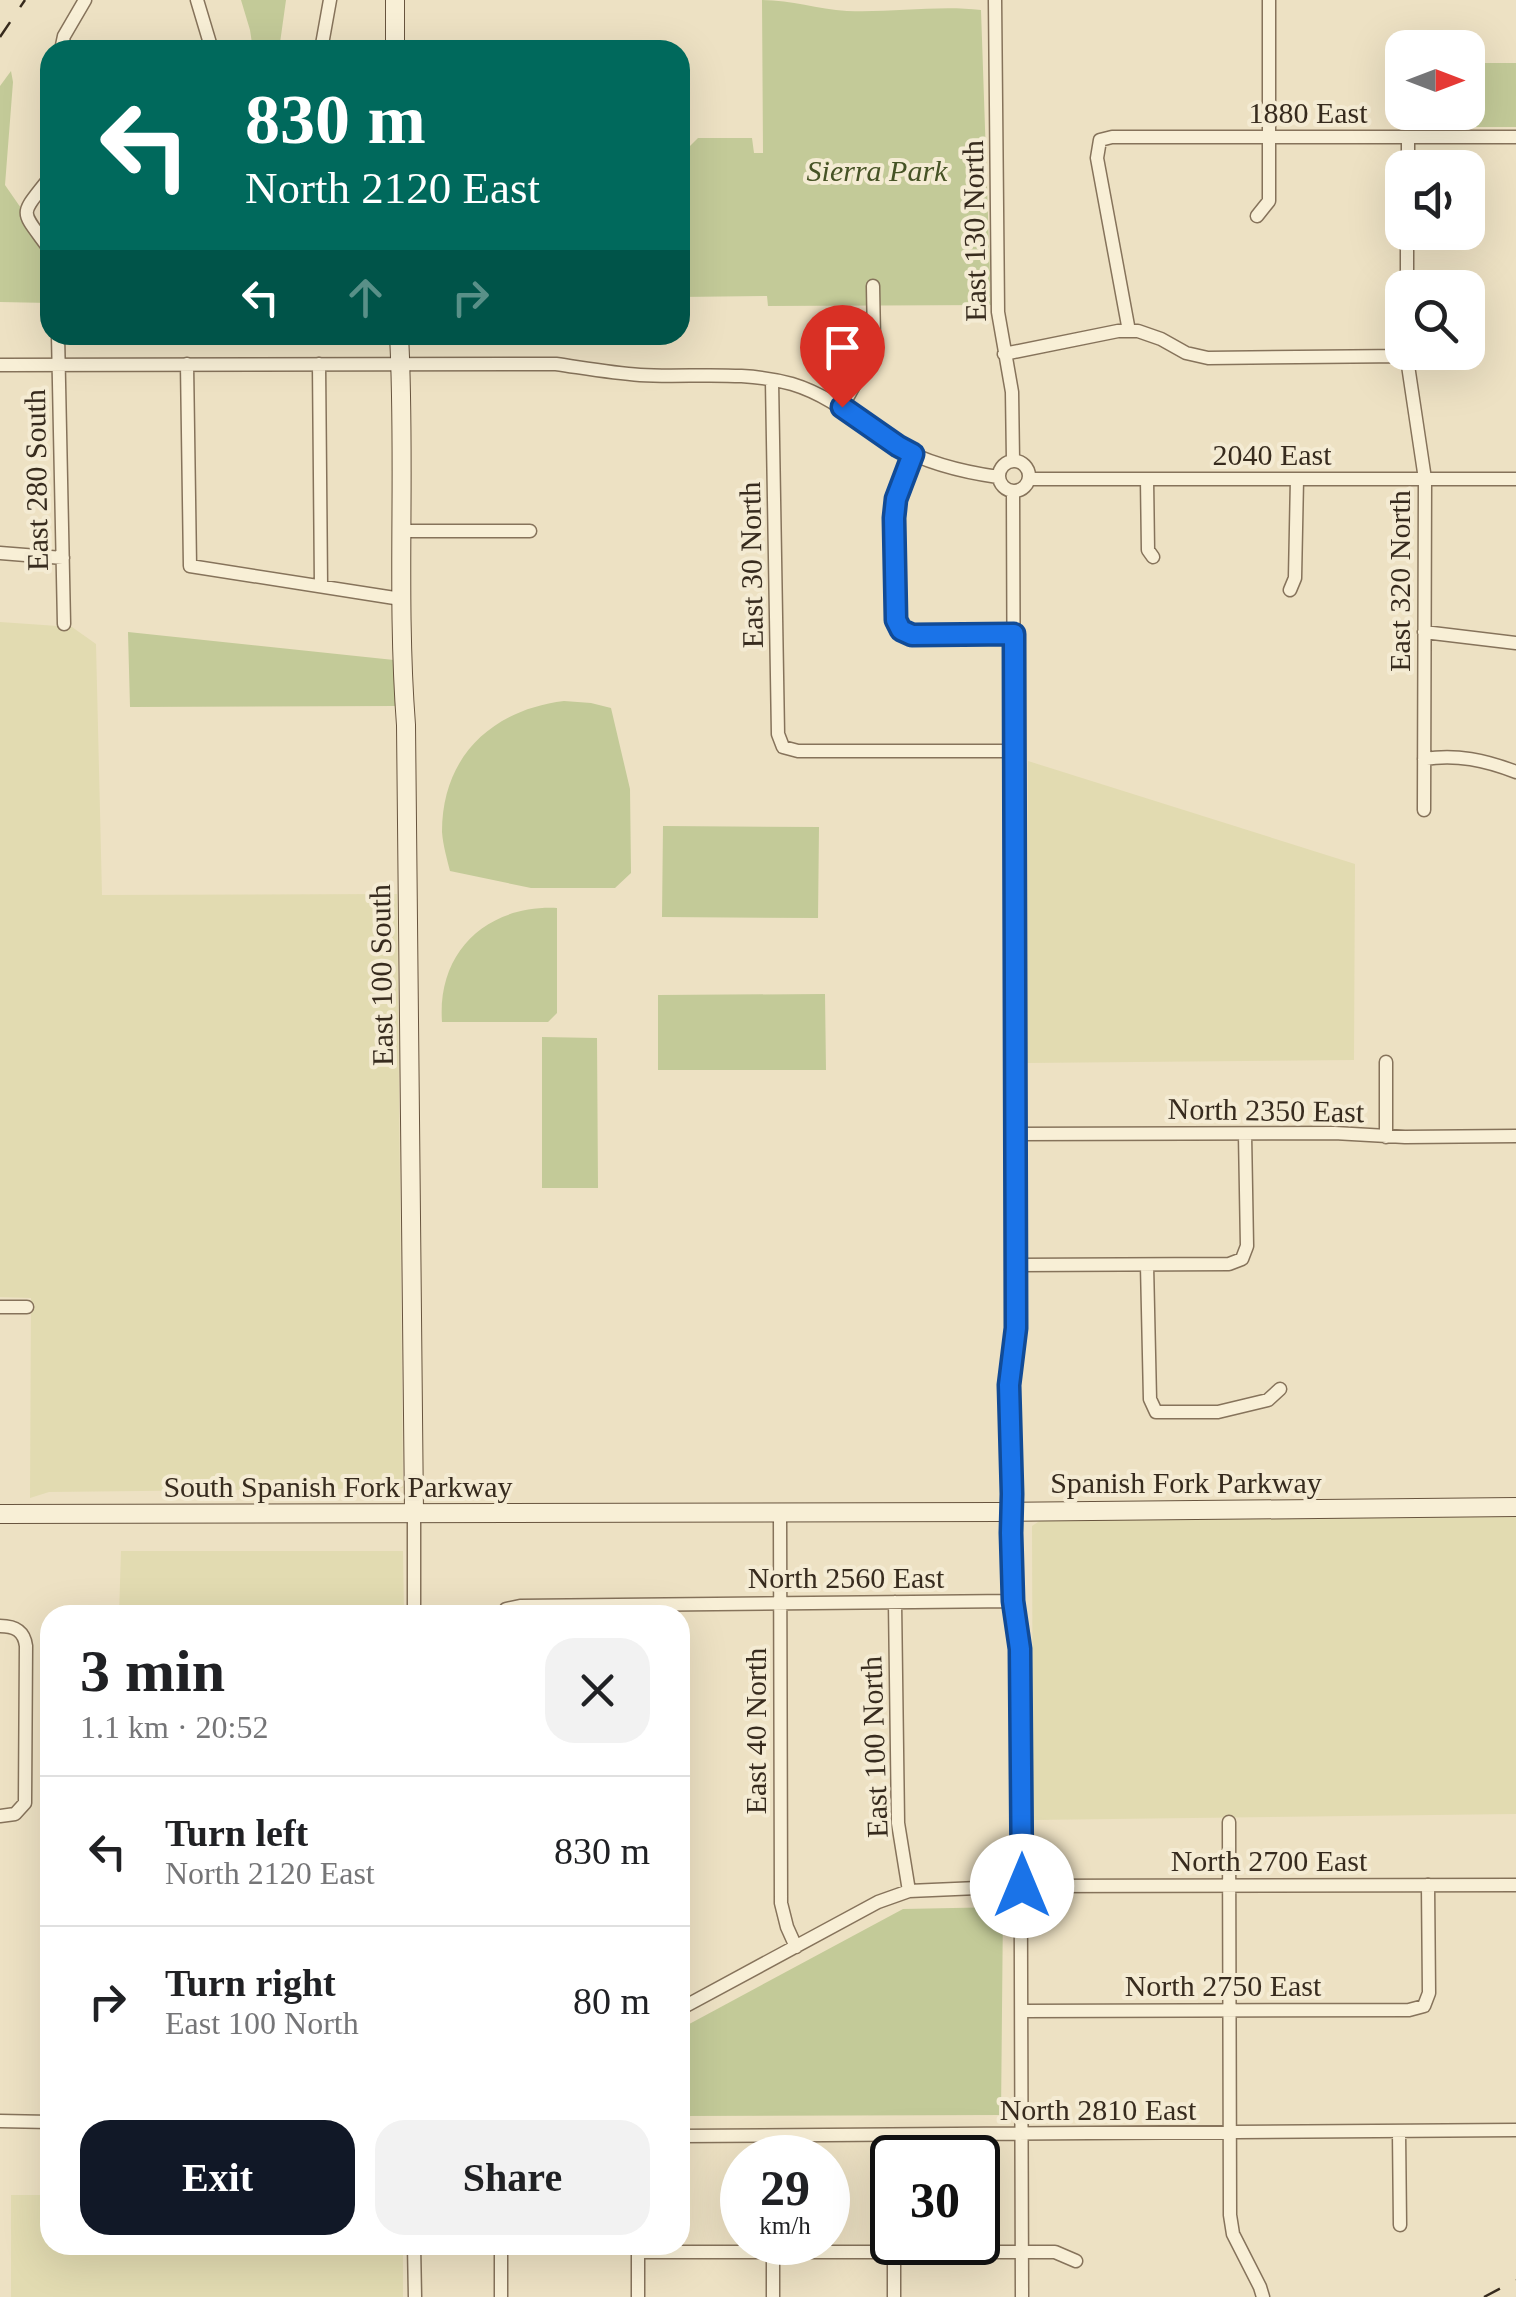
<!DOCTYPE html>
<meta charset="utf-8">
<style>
body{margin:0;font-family:"Times New Roman",serif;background:#f2f2f2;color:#202124;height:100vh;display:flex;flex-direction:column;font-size:38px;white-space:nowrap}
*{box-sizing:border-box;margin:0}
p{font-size:32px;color:#757577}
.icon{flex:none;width:55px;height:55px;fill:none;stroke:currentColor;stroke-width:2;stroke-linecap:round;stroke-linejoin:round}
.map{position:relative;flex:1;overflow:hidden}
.drawer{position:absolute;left:40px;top:1605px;width:650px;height:650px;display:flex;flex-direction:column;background:#fff;border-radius:30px;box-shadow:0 10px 40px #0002}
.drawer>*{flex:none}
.top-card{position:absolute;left:40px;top:40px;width:650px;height:305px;border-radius:30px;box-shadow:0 10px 40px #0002;background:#00695c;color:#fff;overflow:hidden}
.needle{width:65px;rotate:90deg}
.controls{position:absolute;left:1385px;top:30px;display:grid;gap:20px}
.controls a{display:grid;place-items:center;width:100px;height:100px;border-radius:20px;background:#fff;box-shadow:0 10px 40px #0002;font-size:50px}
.speed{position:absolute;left:720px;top:2135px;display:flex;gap:20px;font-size:50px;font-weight:700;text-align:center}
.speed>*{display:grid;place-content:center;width:130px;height:130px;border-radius:50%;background:#fff;box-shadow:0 10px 40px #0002;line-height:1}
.speed small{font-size:25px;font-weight:400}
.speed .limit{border:5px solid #111;border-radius:15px;background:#fff;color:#111}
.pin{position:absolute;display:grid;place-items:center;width:85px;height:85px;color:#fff;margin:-102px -42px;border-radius:50% 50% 50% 0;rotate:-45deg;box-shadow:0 0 10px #0007}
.pin .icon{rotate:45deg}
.me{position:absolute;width:110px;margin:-55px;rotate:0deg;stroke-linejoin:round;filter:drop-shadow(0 0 8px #0008)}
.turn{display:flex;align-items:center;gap:35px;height:210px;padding:0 40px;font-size:45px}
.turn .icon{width:130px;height:130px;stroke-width:2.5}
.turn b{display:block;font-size:70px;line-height:85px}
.lanes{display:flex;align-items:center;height:95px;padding:0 40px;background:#0003;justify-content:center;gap:50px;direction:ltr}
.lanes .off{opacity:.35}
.round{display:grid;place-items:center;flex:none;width:105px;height:105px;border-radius:30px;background:#f2f2f2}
.headline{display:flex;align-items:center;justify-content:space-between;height:170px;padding:0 40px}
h1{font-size:60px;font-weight:700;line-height:75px}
.action{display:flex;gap:20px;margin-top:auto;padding:20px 40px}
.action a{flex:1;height:115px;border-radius:30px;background:#111827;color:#fff;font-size:40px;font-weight:700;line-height:115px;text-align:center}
.action a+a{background:#f2f2f2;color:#202124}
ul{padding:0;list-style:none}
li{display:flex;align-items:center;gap:30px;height:150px;padding:0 40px;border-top:2px solid #e0e0e0}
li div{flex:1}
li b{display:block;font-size:38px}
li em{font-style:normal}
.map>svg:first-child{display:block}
.farmland{fill:#e2dbb1}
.green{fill:#c3ca98}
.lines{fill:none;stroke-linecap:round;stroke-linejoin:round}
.street-casing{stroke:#86735b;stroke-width:15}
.secondary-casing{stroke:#68543e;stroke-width:20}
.street{stroke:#f8efd6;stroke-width:12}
.secondary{stroke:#f8efd6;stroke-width:18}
.rail{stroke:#372b1e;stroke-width:2.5;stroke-dasharray:18 18;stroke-linecap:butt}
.route-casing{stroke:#114b97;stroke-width:25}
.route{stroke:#1a73e8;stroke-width:18}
.labels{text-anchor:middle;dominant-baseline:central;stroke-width:8;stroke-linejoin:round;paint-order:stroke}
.street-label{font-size:30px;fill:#372b1e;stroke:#f4ebd3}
.park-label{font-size:30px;font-style:italic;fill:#465325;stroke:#f4ebd3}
</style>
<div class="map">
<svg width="1516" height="2297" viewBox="0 0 1516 2297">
<rect width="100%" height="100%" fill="#ede1c3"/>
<path class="farmland" d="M0,622L72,627L96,644L102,895L397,894L403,1488L49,1492L30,1498L31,1298L0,1297Z
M1028,761L1355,864L1354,1060L1027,1063Z
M1516,1512V1814L1033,1820L1032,1526L1044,1518Z
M121,1551H403L404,1615H119Z
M11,2195H50V2245H403V2297H11Z"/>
<path class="green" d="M241,0H286L279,50H253L250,30Z
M762,0C792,0 817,9 847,11C891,13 937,5 981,10L991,305L768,306L767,296L680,297V156L698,138H752L754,153H763Z
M1468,63H1516V127H1465V113L1468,112Z
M11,71L13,82L5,185L50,250V303L0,302V86Z
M128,632L394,660L395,706L130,707Z
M564,701L591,703L611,708L630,789L631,873L615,888H531L450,871C447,859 443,845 442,832C442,757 491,710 564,701Z
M663,826L819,827L818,918L662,917Z
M557,908V1013L548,1022H442C437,951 487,905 557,908Z
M825,994L826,1070H658V995Z
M542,1037L597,1038L598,1188H542Z
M1003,1907L1001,2115L680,2116V2091L684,2088L680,2081V2029L903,1909Z"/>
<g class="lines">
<g class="street-casing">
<path id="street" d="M197,0L212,50
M995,0L998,312L1012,392L1013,460
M61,50L64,36L85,0
M321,50L330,0
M1408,168V137
M50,177C19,218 19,207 50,250
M1257,216L1269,201V0
M1407,288V232
M1129,331L1097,158L1100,140L1112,137H1516
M58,335L64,624
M1406,352L1425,479L1424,810
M1004,354L1118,331H1138L1161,339L1186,353L1208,358L1406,356
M187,364L190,566L401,599
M319,364L321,585
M0,365L556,364C584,368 612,373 640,375C690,378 742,370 792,384C832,396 862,424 897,446C928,464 963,472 998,477
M772,381L778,734L783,747L798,751H1014
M842,407L870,357L874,340L873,286
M913,454L897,499L894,517L896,620L901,630L912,635L1014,634
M999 476a15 15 0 1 1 30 0a15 15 0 1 1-30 0Z
M1029,479H1516
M1147,479L1148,550L1153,557
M1013,491L1016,1328L1009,1385L1013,1494L1011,1533L1013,1601L1020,1649L1022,2297
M402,531H530
M0,553L63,558
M1290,590L1295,578L1297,479
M1424,632L1516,643
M1424,759C1457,754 1485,760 1516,772
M1386,1062V1137
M1015,1134L1334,1133L1405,1137L1516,1136
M1016,1265L1229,1264L1242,1259L1247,1246L1245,1134
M1147,1265L1150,1399L1156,1412H1218L1268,1400L1280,1389
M0,1307H27
M780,1513L781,1903L787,1927L796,1947
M895,1602L898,1823L909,1891
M414,1615V1513
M505,1615L506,1609L520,1606L1013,1601
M0,1626C14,1626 24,1630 26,1646L25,1803L15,1814L0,1816
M1229,1822L1230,2215L1233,2234L1260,2287L1263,2297
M680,2009L878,1902L909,1891L1022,1886L1516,1885
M1022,2011L1409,2010L1424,2006L1429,1993L1428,1885
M0,2121L50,2122
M1399,2132L1400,2225
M680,2136L1516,2130
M414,2245L415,2297
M501,2250V2297
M638,2252H1055L1076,2261
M894,2252V2297
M638,2297V2247
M773,2297V2252"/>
</g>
<g class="secondary-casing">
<path id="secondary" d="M395,50V0
M399,335C406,465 396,595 406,725L414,1513
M0,1514L1000,1512L1516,1507"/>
</g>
<use href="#street" class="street"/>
<use href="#secondary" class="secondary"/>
<path class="rail" d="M0,37L25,0
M1484,2297L1516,2280"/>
</g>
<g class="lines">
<g class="route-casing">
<path id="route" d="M842,407L898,446L913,454L896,499L894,518L896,620L901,630L912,635L1014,634L1016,1328L1009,1385L1012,1494L1011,1533L1013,1601L1020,1649L1022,1886"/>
</g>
<use href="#route" class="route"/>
</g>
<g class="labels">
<g class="street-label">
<text x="1308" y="112">1880 East</text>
<text transform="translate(974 231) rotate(-91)">East 130 North</text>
<text x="1272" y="454">2040 East</text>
<text transform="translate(36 480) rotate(-91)">East 280 South</text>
<text transform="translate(751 565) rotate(-91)">East 30 North</text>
<text transform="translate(1399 581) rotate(-90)">East 320 North</text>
<text transform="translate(381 975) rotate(-91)">East 100 South</text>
<text transform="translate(1266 1110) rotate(1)">North 2350 East</text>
<text x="1186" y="1482">Spanish Fork Parkway</text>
<text x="338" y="1486">South Spanish Fork Parkway</text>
<text x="846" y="1577">North 2560 East</text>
<text transform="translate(755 1731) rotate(-90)">East 40 North</text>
<text transform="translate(874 1747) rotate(-92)">East 100 North</text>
<text x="1269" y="1860">North 2700 East</text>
<text x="1223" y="1985">North 2750 East</text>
<text x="1098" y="2109">North 2810 East</text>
</g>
<g class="park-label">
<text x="877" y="170">Sierra Park</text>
</g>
</g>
</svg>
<div class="controls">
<a><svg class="needle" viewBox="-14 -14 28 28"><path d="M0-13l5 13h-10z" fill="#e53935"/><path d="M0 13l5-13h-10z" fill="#757577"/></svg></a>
<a><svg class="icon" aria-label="sound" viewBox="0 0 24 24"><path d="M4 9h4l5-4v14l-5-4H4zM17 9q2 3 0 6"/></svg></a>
<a><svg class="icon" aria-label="search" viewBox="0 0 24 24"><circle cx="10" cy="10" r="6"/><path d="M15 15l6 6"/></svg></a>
</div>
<div class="speed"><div>29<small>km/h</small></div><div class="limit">30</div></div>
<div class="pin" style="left:842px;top:407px;background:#d93025"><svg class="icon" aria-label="arrive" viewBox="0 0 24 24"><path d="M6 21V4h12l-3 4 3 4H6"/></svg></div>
<svg class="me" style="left:1022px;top:1886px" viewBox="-20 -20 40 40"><circle r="19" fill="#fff"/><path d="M0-13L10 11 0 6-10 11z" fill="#1a73e8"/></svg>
<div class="top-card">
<div class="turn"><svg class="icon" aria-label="left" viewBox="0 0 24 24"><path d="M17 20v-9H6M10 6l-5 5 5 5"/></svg><div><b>830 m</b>North 2120 East</div></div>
<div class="lanes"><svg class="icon" aria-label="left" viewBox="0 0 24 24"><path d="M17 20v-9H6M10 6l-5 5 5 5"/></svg><svg class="icon off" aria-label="ahead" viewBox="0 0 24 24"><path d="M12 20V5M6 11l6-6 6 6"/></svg><svg class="icon off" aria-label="right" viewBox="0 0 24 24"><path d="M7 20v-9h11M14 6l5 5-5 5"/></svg></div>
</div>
<section class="drawer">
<div class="headline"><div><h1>3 min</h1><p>1.1 km · 20:52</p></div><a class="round"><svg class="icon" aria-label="close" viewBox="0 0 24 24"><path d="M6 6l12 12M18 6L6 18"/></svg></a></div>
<ul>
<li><svg class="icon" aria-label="left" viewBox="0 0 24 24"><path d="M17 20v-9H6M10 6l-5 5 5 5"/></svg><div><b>Turn left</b><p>North 2120 East</p></div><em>830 m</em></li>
<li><svg class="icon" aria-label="right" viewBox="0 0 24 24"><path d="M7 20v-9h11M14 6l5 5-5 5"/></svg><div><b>Turn right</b><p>East 100 North</p></div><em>80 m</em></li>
</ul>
<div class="action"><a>Exit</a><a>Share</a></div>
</section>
</div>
